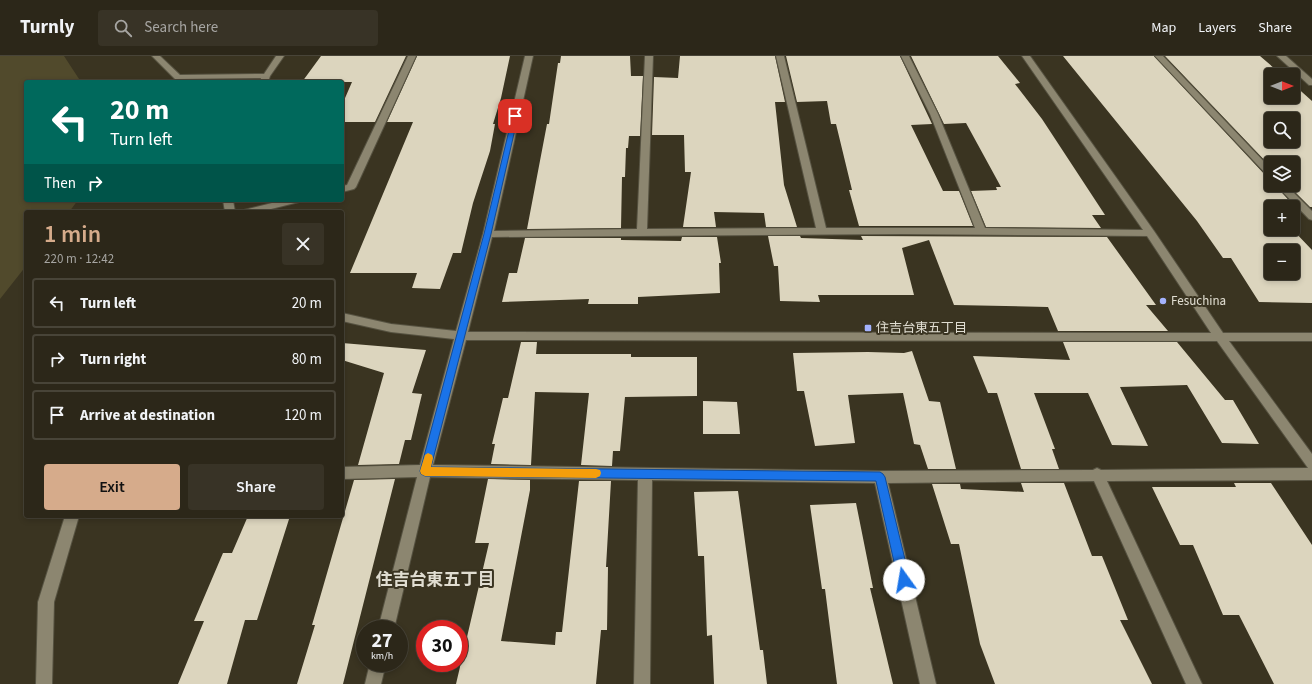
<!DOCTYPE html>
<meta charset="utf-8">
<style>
body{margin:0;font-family:"Source Sans 3","Noto Sans JP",sans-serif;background:#383326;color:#f1f3f6;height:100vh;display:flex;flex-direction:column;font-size:15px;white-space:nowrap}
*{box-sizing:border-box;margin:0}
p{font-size:13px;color:#a6a5a2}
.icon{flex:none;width:22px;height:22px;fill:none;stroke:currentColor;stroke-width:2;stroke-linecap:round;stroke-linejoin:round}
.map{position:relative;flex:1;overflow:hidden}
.panel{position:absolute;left:24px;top:154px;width:320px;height:308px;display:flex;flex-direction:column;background:#2c2719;border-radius:4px;box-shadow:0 2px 6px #0003,0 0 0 1px #484438}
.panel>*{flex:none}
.hud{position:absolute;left:24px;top:24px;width:320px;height:122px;border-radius:4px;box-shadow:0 2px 6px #0003,0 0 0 1px #484438;background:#00695c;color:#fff;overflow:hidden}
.needle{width:26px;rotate:90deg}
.controls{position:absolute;left:1264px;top:12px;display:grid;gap:8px}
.controls a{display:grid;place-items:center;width:36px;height:36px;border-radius:4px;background:#2c2719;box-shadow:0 2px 6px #0003,0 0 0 1px #484438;font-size:20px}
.speed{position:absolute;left:356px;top:564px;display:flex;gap:8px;font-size:20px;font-weight:700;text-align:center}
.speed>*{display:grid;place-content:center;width:52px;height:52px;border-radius:50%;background:#2c2719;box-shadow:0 2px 6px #0003,0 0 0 1px #484438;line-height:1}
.speed small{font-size:10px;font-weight:400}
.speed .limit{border:6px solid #d22;background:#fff;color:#111}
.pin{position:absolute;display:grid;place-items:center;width:34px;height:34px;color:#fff;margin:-17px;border-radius:8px;box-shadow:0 2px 6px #0006}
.me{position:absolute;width:44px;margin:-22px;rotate:347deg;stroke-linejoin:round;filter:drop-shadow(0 0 3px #0008)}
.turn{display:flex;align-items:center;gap:14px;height:84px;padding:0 20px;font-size:18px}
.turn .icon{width:52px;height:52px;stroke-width:2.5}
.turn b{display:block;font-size:28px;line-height:34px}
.then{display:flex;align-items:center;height:38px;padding:0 20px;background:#0003;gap:8px;font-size:15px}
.round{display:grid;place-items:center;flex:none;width:42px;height:42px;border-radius:4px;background:#383326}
.headline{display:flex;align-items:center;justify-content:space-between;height:68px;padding:0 20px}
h1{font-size:24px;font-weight:600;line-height:30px;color:#d6ab8b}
.button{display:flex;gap:8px;margin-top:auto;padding:8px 20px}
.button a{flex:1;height:46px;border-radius:4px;background:#d6ab8b;color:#111;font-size:16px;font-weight:600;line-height:46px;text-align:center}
.button a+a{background:#383326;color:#f1f3f6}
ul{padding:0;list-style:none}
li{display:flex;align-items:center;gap:12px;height:50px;margin:0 8px 6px;padding:0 12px;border:2px solid #484438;border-radius:4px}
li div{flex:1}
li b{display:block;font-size:15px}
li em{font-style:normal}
header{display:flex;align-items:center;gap:24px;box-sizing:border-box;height:56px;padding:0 20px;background:#2c2719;border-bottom:1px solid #484438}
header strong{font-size:19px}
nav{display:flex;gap:22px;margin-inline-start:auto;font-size:14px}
.search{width:280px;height:36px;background:#383326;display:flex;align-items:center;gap:10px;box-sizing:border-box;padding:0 14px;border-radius:4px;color:#a6a5a2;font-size:15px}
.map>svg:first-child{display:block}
.green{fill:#514a2c}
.building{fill:#dcd5be;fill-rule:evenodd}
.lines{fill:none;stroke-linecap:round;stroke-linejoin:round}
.minor-casing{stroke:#565241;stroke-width:2}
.minor{fill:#8c8670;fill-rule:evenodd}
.route{fill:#1a73e8;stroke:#114b97}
.slow{fill:#f59e0b}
.poi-dot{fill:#a3b2fd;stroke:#3a3421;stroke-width:1.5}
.labels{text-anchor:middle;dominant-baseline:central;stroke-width:4;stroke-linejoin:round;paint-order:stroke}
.poi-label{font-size:13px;fill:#e0ddd1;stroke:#3a3421;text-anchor:start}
.near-neighbourhood-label{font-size:17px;font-weight:bold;fill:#e0ddd1;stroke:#3a3421}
</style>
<header>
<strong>Turnly</strong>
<div class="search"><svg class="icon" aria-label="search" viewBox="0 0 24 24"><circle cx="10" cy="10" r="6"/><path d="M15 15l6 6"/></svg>Search here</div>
<nav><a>Map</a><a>Layers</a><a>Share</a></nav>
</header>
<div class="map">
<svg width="1312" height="628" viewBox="0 0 1312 628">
<rect width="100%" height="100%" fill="#3a3421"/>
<path class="green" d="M0,0H64L81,26H26V144H78L69,156H26V210L0,243Z"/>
<path class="building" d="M321,0H406L375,66H342V49L352,26H302Z
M417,0H510L501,42L493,68H495L490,95L473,147L461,197H453L440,233L412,232L417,217H350L413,66H387Z
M561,0H630L631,20H643L640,80H629L628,92H626L625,121H622L621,172L527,173L547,68H549L558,7H560Z
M680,0H775L785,46H775L784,129L797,171H766L764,157L714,156L716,171H683L691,116H685L684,79H652L654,21L678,22Z
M786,0H900L932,68L911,69L943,135H959L973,170H859L849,134H852L836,68H831L827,45L797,46Z
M911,0H998L1020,27L1015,28L1042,63L1105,159H1092L1101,172L986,171L971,135L997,134L996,131H1001L966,67L944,68Z
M1063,0H1154L1267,121L1271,122V129H1275L1295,151H1271V173H1292L1312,194V247L1259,246L1231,202H1223L1197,165ZM1271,195H1293V217H1271Z
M1165,0H1260L1282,19H1271V41H1293V28L1312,45V151H1310L1288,129H1293V107H1271V111ZM1271,63H1293V85H1271Z
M768,180H800L801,182L863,184L861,180L1107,181L1156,249H1146L1168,275H1058L1048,251L954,249L929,184L902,192L914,239H818L820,246L780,245L778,210H774Z
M682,181H717L721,207H719L720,237L638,241V248H588L589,243L502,246L509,217H517L525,182H621V184L681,185Z
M521,286H537L536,298H631V301H697V340L625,341L620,395H613L612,410L581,409L589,337L535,336L531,409L491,408L495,388H492L503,342H508Z
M1063,286H1177L1225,344H1233L1259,388L1222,387L1187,329L1120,331L1148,390L1112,389L1088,337H1034L1055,393H1052L1059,413H1021L997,337H988L973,300L1070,304Z
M342,287L426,294L412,337L422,338L411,384H405L399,408L358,409L384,317L342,304Z
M912,295L929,345L940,346L956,413H928L920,389L914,388L903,337L848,339L855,387L815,390L804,335H797L793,297L868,296L904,297Z
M703,345L737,346L740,378H703Z
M395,423L343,628H297L315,569H312L354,424Z
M488,423L530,424V434L501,585L555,589L556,576H562L579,425H611L606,511H608L607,574H601L596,628H456L489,487H475Z
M1021,427H1064L1092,500H1102L1128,564H1120L1152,628H995L980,588L959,488H951L932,428H960L961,433L1024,436Z
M1234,427H1271L1312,489V628H1274L1239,559H1223L1193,489H1180L1152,431H1236Z
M738,435L760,594H763L767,628H714L712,579L707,580L704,500H698L694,436Z
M856,447L873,532H870L893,628H837L825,533H822L810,449Z
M248,460H290L257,564H245L227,628H178L204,565H194L223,497H232Z"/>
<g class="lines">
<g class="minor-casing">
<path id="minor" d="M152,0H160L180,19L264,18L276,0H284L270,20L268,26H260L261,22L178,23H175Z
M408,0H416L356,131L354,133L342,136V130L347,129Z
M525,0H533L494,175L637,173L645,0H653L647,173L816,172L776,0H784L826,172H975L930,58L901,0H909L938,58L985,172L1143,174L1022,0H1030L1154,175L1223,277H1312V285H1229L1312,398V424L1107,425L1202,628H1186L1094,425L888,427L936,628H920L875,427L652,424L650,628H634L638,424L430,421L394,573H378L417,421L342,423V411L420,409L454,283L391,276L342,265V257L391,268L456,275L483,178ZM902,178L1147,180L1211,277L468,276L492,181ZM466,284L1217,285L1308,412L1101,414L1097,412L1093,414L880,415L433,409Z
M1155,0H1163L1271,113V121L1268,120Z
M1277,0H1286L1312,23V29H1309Z
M1276,129H1286L1312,155V164L1309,163Z
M223,144H233L235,156H225Z
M284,144H301L299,146L259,156H242L244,154Z
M65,460H79L54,546L52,628H36L38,546Z
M370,607H386L381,628H365Z"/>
</g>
<use href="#minor" class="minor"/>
</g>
<path class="route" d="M513,58L518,60L491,178L431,411L880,416L883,418L885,421L910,524L908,528L904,530L900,528L898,524L876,425L425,420L421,418L420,415L484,178Z"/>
<path class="slow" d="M428,397L432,399L433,402L431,411L596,413L600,414L601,417L600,420L596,422L425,420L421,418L420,415L425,399Z"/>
<g class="poi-dot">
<circle cx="1163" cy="245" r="4"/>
<rect x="864" y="268" width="8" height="8" rx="2"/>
</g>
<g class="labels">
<g class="poi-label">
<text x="1171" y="245">Fesuchina</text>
<text x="876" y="272">住吉台東五丁目</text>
</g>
<g class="near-neighbourhood-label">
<text x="435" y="524">住吉台東五丁目</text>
</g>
</g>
</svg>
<div class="controls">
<a><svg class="needle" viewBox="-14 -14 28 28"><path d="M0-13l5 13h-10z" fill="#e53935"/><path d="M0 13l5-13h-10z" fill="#a6a5a2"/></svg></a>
<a><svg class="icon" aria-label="search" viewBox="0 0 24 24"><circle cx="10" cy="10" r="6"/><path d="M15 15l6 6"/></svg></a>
<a><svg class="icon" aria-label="layers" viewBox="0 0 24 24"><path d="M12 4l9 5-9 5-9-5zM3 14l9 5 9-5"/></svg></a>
<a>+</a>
<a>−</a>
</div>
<div class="speed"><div>27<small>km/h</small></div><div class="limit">30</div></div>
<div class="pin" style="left:515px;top:60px;background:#d93025"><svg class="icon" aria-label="arrive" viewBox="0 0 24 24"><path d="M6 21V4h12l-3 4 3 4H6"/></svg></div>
<svg class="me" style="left:904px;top:524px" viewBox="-20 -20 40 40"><circle r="19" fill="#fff"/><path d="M0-13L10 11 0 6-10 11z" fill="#1a73e8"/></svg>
<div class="hud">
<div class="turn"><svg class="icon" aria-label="left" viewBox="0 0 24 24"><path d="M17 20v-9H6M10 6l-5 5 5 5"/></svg><div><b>20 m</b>Turn left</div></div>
<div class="then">Then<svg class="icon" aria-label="right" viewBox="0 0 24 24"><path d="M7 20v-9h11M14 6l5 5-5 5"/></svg></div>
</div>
<section class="panel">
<div class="headline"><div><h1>1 min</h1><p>220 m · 12:42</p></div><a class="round"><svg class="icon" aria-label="close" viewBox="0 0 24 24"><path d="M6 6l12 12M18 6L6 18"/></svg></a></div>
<ul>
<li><svg class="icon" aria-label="left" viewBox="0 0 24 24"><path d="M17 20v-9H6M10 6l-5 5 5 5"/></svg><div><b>Turn left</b></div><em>20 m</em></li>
<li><svg class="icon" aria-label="right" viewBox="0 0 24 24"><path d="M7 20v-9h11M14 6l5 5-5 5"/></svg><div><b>Turn right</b></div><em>80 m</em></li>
<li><svg class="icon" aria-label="arrive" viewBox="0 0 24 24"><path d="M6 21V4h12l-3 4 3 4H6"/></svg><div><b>Arrive at destination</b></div><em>120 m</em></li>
</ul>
<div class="button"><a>Exit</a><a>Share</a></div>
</section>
</div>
